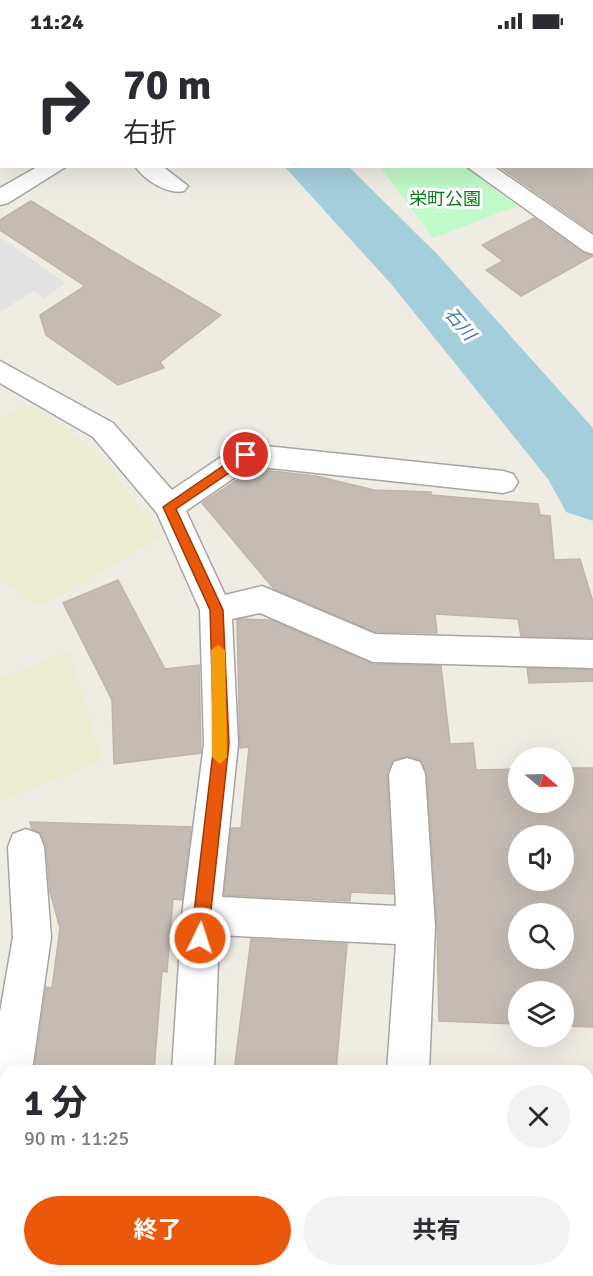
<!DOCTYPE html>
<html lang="ja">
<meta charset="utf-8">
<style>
body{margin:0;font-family:Signika,"Noto Sans JP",sans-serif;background:#f2f2f3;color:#2b2b33;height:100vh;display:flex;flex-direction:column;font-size:22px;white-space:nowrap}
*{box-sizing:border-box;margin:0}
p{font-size:20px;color:#7c7c81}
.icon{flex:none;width:33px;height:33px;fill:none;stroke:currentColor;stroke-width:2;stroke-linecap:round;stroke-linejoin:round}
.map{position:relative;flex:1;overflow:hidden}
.panel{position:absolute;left:0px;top:1023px;width:594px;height:212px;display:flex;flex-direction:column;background:#fff;border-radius:18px 18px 0 0;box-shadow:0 6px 24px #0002}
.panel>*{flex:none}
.guide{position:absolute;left:0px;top:0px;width:594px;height:126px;box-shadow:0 6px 24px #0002;background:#fff;color:#2b2b33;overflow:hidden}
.needle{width:39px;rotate:109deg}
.tools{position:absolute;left:508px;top:705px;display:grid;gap:12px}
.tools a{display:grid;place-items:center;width:66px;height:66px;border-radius:50%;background:#fff;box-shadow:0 6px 24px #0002;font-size:30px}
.pin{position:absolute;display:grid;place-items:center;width:51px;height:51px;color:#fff;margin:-26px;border:3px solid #fff;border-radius:50%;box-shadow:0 2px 6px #0007}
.me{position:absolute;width:66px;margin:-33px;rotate:4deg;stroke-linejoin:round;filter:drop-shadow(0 0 4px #0008)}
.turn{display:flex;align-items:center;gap:21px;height:126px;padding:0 24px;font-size:27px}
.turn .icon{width:78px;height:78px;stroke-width:2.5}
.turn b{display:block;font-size:42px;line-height:51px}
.round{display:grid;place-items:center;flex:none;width:63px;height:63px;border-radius:32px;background:#f2f2f3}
.overview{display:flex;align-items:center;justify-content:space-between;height:102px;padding:0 24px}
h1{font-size:36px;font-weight:700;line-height:45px}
.cta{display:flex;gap:12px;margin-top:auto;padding:12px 24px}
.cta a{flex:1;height:69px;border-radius:36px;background:#ea580c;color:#fff;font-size:24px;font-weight:700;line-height:69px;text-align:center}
.cta a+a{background:#f2f2f3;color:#2b2b33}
.status{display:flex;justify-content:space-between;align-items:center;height:42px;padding:0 30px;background:#fff;direction:ltr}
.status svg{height:16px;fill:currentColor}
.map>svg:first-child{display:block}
.farmland{fill:#ebeed0}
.park{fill:#c1f9c8}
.parking{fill:#e2e2e2}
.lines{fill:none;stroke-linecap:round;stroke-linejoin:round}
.river{fill:#a5cedd;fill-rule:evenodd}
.building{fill:#c4bcb4;stroke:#c1b3a7;stroke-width:1.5;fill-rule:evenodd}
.street-casing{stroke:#a5a5a5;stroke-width:3}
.street{fill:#fff;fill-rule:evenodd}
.route{fill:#ea580c;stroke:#983908;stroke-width:1.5}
.slow{fill:#f59e0b}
.labels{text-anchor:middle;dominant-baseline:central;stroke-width:6;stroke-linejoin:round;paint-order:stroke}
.far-park-label{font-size:18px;fill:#0b7d19;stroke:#fff}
.far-water-label{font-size:18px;font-style:italic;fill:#4a79ae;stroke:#fff}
</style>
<div class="status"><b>11:24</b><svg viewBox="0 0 49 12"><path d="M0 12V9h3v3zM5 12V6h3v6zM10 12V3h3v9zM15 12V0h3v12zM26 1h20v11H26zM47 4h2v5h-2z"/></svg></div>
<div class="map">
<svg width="593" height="1234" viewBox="0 0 593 1234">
<rect width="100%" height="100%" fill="#efece4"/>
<path class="farmland" d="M25,362L60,382L101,414L161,495L40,565L0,538V378Z
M69,609L102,718L0,760V637Z"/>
<path class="park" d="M380,125H466L517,164L433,196Z"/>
<path class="parking" d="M2,196L65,241L45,256L33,249L0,270V198Z"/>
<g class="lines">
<path class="river" d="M222,0H274L275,2H222Z
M284,124H348L438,213L593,386V479L566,470L548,437L392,243Z"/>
</g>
<path class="building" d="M498,124H593V190L501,126Z
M31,159L114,210L221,273L160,320L164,326L118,343L46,293L40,273L85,244L0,188V178Z
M534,176L583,211L593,214L521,254L486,228L503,219L482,203Z
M254,427L316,434L374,448L431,450V453L538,462L540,473L550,474L554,518L580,517L593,560V596L521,594L518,577L435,572L437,591L375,590L274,547L202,461Z
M118,538L165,627L199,623L201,711L114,722L112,658L63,561Z
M243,577L271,578L372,622L441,624L450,702L473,701L476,728L519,727V760H564V726H593V985L564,984V950H519V982L439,979L437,884L427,732L421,718L408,714L393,718L387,731L393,852L351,850L350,859L224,853L231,786H241L249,705L240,706L237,578ZM519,794H564V838H519ZM519,872H564V916H519Z
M527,626L593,628V639L529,641Z
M30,780L191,785L182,858L173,857L167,930L162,929L154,1029H34L46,945L52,946L60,886L50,850L46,804L41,791L32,787Z
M251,897L347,902L336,1029H234Z"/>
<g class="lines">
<g class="street-casing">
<path id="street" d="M344,0H364V2H344Z
M554,0H574L575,2H555Z
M592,35H593V47H592Z
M39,124H67L8,161L0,163V146Z
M135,124H162L188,144L184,149C168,153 144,138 135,124Z
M466,124H493L593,193V212L584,209Z
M0,319L113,381L172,448L236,405L246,402L503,429L513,432L518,440L513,448L503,451L251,424L186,469L225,553L262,544L375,592L593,598V626L373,620L260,571L232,577L238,702L222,855L396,864L389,732L394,720L407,716L420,720L425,732L435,884L429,1029H387L396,902L219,893L214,1029H172L182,873L204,702L200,568L157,471L93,395L0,341Z
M26,787L39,792L44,805L51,895L32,1029H6V1147H0V970L13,895L8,805L13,792Z
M156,1228H202V1234H156Z"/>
</g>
<use href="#street" class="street"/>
</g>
<path class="route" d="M246,408L251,410V416L176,467L223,568L229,702L208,896L205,901L200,904L194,901L191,896L214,702L210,568L163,465Z"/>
<path class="slow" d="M218,603L225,608L227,715L220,722L212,715L211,608Z"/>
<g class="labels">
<g class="far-park-label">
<text x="445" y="157">栄町公園</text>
</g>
<g class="far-water-label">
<text transform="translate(460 282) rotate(50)">石川</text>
</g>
</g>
</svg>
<div class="tools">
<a><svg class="needle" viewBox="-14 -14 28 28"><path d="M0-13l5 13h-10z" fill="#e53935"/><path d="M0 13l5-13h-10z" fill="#7c7c81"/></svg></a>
<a><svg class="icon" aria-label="sound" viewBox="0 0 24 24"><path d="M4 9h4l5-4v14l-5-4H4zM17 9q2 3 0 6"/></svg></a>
<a><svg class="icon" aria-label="search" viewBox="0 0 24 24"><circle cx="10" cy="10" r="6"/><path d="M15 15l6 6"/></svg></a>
<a><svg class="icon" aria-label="layers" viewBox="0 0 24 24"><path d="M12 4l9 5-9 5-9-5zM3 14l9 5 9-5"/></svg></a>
</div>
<div class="pin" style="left:246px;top:413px;background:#d93025"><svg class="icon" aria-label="arrive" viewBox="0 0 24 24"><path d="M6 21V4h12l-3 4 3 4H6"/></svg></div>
<svg class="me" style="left:200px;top:896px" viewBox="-20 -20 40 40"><circle r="17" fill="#ea580c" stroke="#fff" stroke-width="3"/><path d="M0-11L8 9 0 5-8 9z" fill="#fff"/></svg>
<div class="guide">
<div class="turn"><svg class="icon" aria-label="right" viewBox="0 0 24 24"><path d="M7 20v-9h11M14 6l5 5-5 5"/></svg><div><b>70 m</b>右折</div></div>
</div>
<section class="panel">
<div class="overview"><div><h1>1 分</h1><p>90 m · 11:25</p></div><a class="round"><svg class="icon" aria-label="close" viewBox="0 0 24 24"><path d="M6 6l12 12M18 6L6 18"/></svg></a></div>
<div class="cta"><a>終了</a><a>共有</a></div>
</section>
</div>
